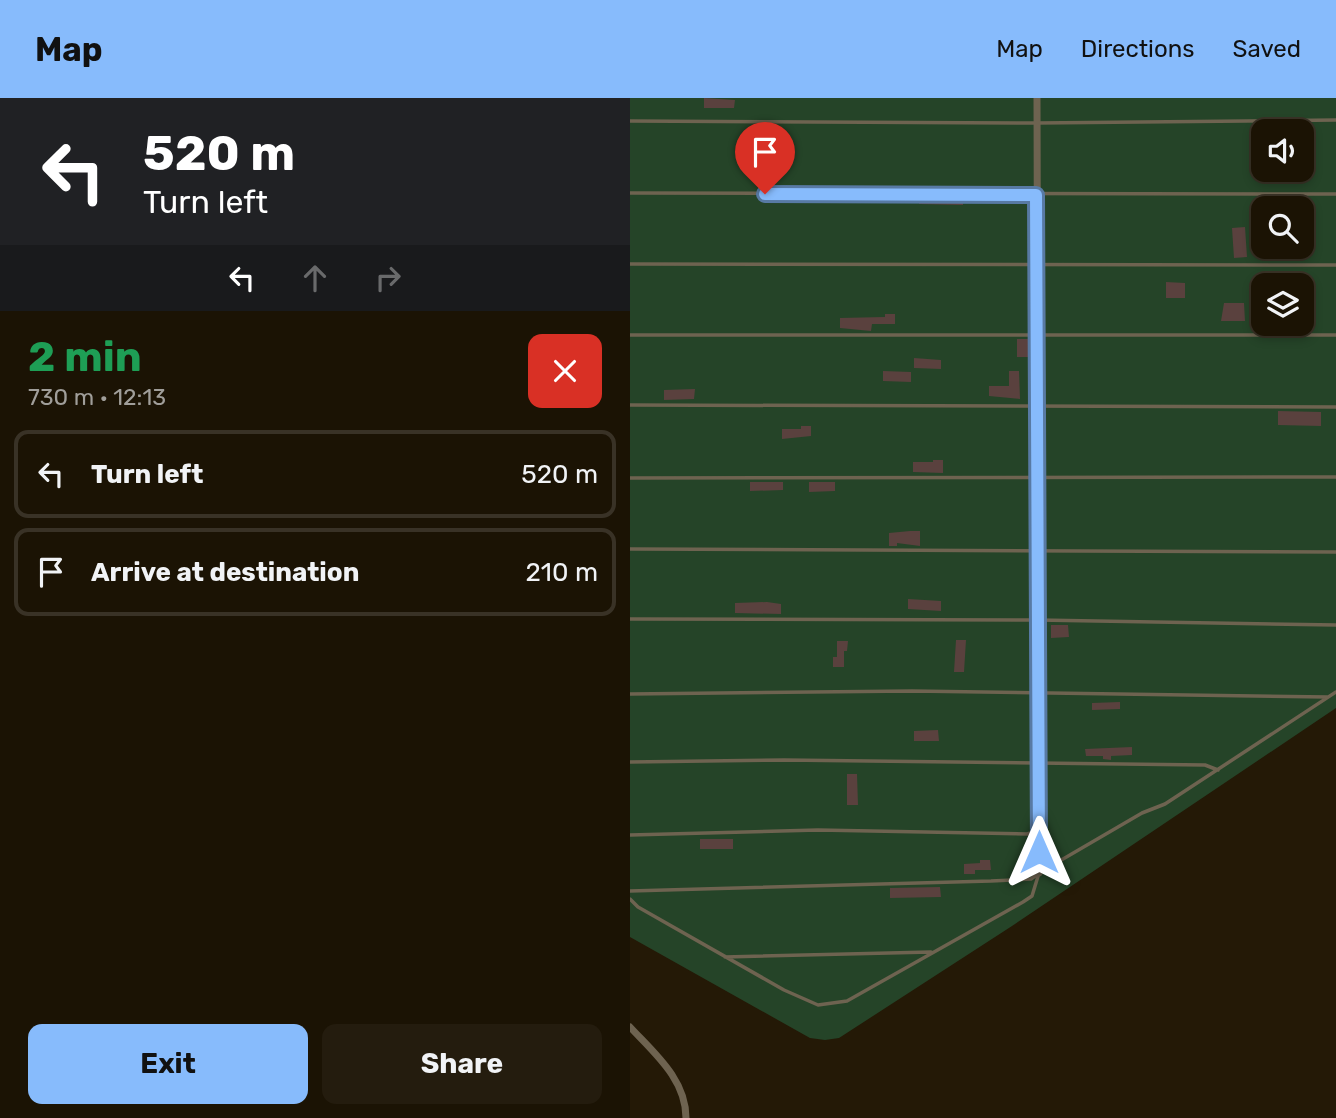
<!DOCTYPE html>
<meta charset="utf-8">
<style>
body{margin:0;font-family:Rubik,sans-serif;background:#241c0e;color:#f1f3f6;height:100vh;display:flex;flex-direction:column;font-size:26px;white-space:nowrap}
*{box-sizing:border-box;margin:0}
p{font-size:23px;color:#a09e9a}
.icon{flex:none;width:38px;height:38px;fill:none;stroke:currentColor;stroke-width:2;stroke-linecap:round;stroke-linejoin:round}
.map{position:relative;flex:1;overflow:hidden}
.side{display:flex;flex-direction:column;background:#1b1304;width:630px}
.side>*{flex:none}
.guide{background:#202124;color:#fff;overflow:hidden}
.fabs{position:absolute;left:621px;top:21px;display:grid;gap:14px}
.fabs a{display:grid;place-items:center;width:63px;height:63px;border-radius:14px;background:#1b1304;box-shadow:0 4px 10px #0003,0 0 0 2px #393226;font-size:35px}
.pin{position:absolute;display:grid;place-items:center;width:60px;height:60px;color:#fff;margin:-72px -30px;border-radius:50% 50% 50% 0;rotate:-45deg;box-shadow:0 0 7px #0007}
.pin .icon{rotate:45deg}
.me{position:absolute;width:77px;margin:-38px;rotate:0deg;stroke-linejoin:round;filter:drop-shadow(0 0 5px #0008)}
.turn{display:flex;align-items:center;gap:24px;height:147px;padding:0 28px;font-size:32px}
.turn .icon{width:91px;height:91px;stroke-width:2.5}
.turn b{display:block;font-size:49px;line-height:60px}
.lanes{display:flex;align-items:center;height:66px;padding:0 28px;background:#0003;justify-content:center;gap:35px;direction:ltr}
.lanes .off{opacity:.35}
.round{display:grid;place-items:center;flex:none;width:74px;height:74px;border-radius:14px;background:#241c0e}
.headline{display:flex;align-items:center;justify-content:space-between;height:119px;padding:0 28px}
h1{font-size:42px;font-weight:700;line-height:52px;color:#1e9e55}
.action{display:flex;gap:14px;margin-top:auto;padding:14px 28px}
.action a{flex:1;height:80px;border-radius:14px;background:#87bbfc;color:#111;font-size:28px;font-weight:700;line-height:80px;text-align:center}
.action a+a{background:#241c0e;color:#f1f3f6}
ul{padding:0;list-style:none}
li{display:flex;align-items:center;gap:21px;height:88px;margin:0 14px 10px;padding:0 14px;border:4px solid #393226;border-radius:14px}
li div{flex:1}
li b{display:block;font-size:26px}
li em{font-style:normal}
header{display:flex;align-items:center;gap:42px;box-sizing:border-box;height:98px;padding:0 35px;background:#87bbfc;color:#111}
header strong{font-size:33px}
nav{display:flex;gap:38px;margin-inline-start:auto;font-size:24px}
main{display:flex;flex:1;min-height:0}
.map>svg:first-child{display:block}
.green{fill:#254428;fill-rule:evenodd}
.building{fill:#5a413e}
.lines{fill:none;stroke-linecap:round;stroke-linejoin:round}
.service{stroke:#6e6350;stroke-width:3.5}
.minor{stroke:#6e6350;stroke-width:7}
.route-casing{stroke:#587aa4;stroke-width:18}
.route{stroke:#87bbfc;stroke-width:12}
</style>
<header>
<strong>Map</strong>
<nav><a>Map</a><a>Directions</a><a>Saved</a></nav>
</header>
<main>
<section class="side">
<div class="guide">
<div class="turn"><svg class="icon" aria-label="left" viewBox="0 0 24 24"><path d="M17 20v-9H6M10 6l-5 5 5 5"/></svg><div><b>520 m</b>Turn left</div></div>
<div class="lanes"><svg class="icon" aria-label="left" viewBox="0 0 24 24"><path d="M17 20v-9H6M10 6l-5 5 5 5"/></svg><svg class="icon off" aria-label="ahead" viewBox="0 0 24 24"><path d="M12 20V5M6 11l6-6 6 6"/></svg><svg class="icon off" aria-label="right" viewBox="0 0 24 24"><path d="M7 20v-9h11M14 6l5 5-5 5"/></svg></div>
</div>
<div class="headline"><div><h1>2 min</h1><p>730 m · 12:13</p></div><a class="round" style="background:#d93025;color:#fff"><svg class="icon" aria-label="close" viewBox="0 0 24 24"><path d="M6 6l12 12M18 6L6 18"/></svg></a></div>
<ul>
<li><svg class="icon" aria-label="left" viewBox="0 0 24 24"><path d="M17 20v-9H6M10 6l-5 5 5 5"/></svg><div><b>Turn left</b></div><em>520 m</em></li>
<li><svg class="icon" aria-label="arrive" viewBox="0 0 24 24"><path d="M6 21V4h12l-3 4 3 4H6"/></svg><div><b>Arrive at destination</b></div><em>210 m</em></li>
</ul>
<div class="action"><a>Exit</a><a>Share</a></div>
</section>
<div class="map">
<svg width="706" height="1020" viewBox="0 0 706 1020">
<rect width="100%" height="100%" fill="#241906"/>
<path class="green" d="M0,0H706V610L382,828L209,940L195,942L180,940L0,839ZM634,33H672V72H634ZM634,110H672V149H634ZM634,187H672V226H634Z"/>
<path class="building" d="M74,0L105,2L104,10H74Z
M289,100H333V107L289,106Z
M615,129L617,159L604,160L602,130Z
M536,184L555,185V200H536Z
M594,205H614L615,223H591Z
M255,216H265V226H242L241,233L210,230V220L255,219Z
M387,241H401V259H387Z
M284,260L311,262V271L284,270Z
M253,273L281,274V284L253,283Z
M379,273H389L390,301L359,298V288H379Z
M65,291L64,301L34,302V292Z
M648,313L691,314V328L648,327Z
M171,328H181V338L152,341V331H171Z
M303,362H313V375L283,374V364H303Z
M120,384H153V392L120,393Z
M179,384H205V393L179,394Z
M280,433H290V448L267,445V448H259V435Z
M278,501L311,503V513L278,511Z
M137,504L151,506V516L105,515V505Z
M421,527H438L439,539L421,540Z
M326,542H336L334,574H324Z
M207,543H218L217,553H214V569H203V559H207Z
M490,604V611L462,612V605Z
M308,632L309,643H284V633Z
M502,649V657L481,658V662L473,661V658H456L455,651Z
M217,676H227L228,707H217Z
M70,741H103V751H70Z
M350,762H360L361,772H345V776H334V766L350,765Z
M310,789L311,799L260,800V790Z"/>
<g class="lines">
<path class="service" d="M0,23L407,25L706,22
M0,95L706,96
M0,166L706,167
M0,237H706
M0,307L706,309
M0,380L706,379
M0,451L706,454
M0,521L408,522L706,527
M0,596L282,593L698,599
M0,664L154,662L575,667L588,672
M0,737L188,732L397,736L407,733
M0,793L361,783L401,781L409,775
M0,801L8,809L154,892L188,907L217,903L393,804L402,798L409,775L512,715L535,706L706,594
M95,859L301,854"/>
<path class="minor" d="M407,0L409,775
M0,929C24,955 56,981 56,1020"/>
</g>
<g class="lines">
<g class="route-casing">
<path id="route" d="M135,96L406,97L409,754"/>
</g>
<use href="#route" class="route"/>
</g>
</svg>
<div class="fabs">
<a><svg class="icon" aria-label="sound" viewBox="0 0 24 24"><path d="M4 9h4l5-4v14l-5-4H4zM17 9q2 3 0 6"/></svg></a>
<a><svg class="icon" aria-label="search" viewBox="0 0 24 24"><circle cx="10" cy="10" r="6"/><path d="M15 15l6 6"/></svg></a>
<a><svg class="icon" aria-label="layers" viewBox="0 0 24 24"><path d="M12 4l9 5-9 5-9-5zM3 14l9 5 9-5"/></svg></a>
</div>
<div class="pin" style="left:135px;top:96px;background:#d93025"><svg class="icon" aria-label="arrive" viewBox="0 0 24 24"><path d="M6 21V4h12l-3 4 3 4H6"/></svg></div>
<svg class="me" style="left:409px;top:754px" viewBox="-20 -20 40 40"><path d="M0-17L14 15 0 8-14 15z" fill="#87bbfc" stroke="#fff" stroke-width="4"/></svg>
</div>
</main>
